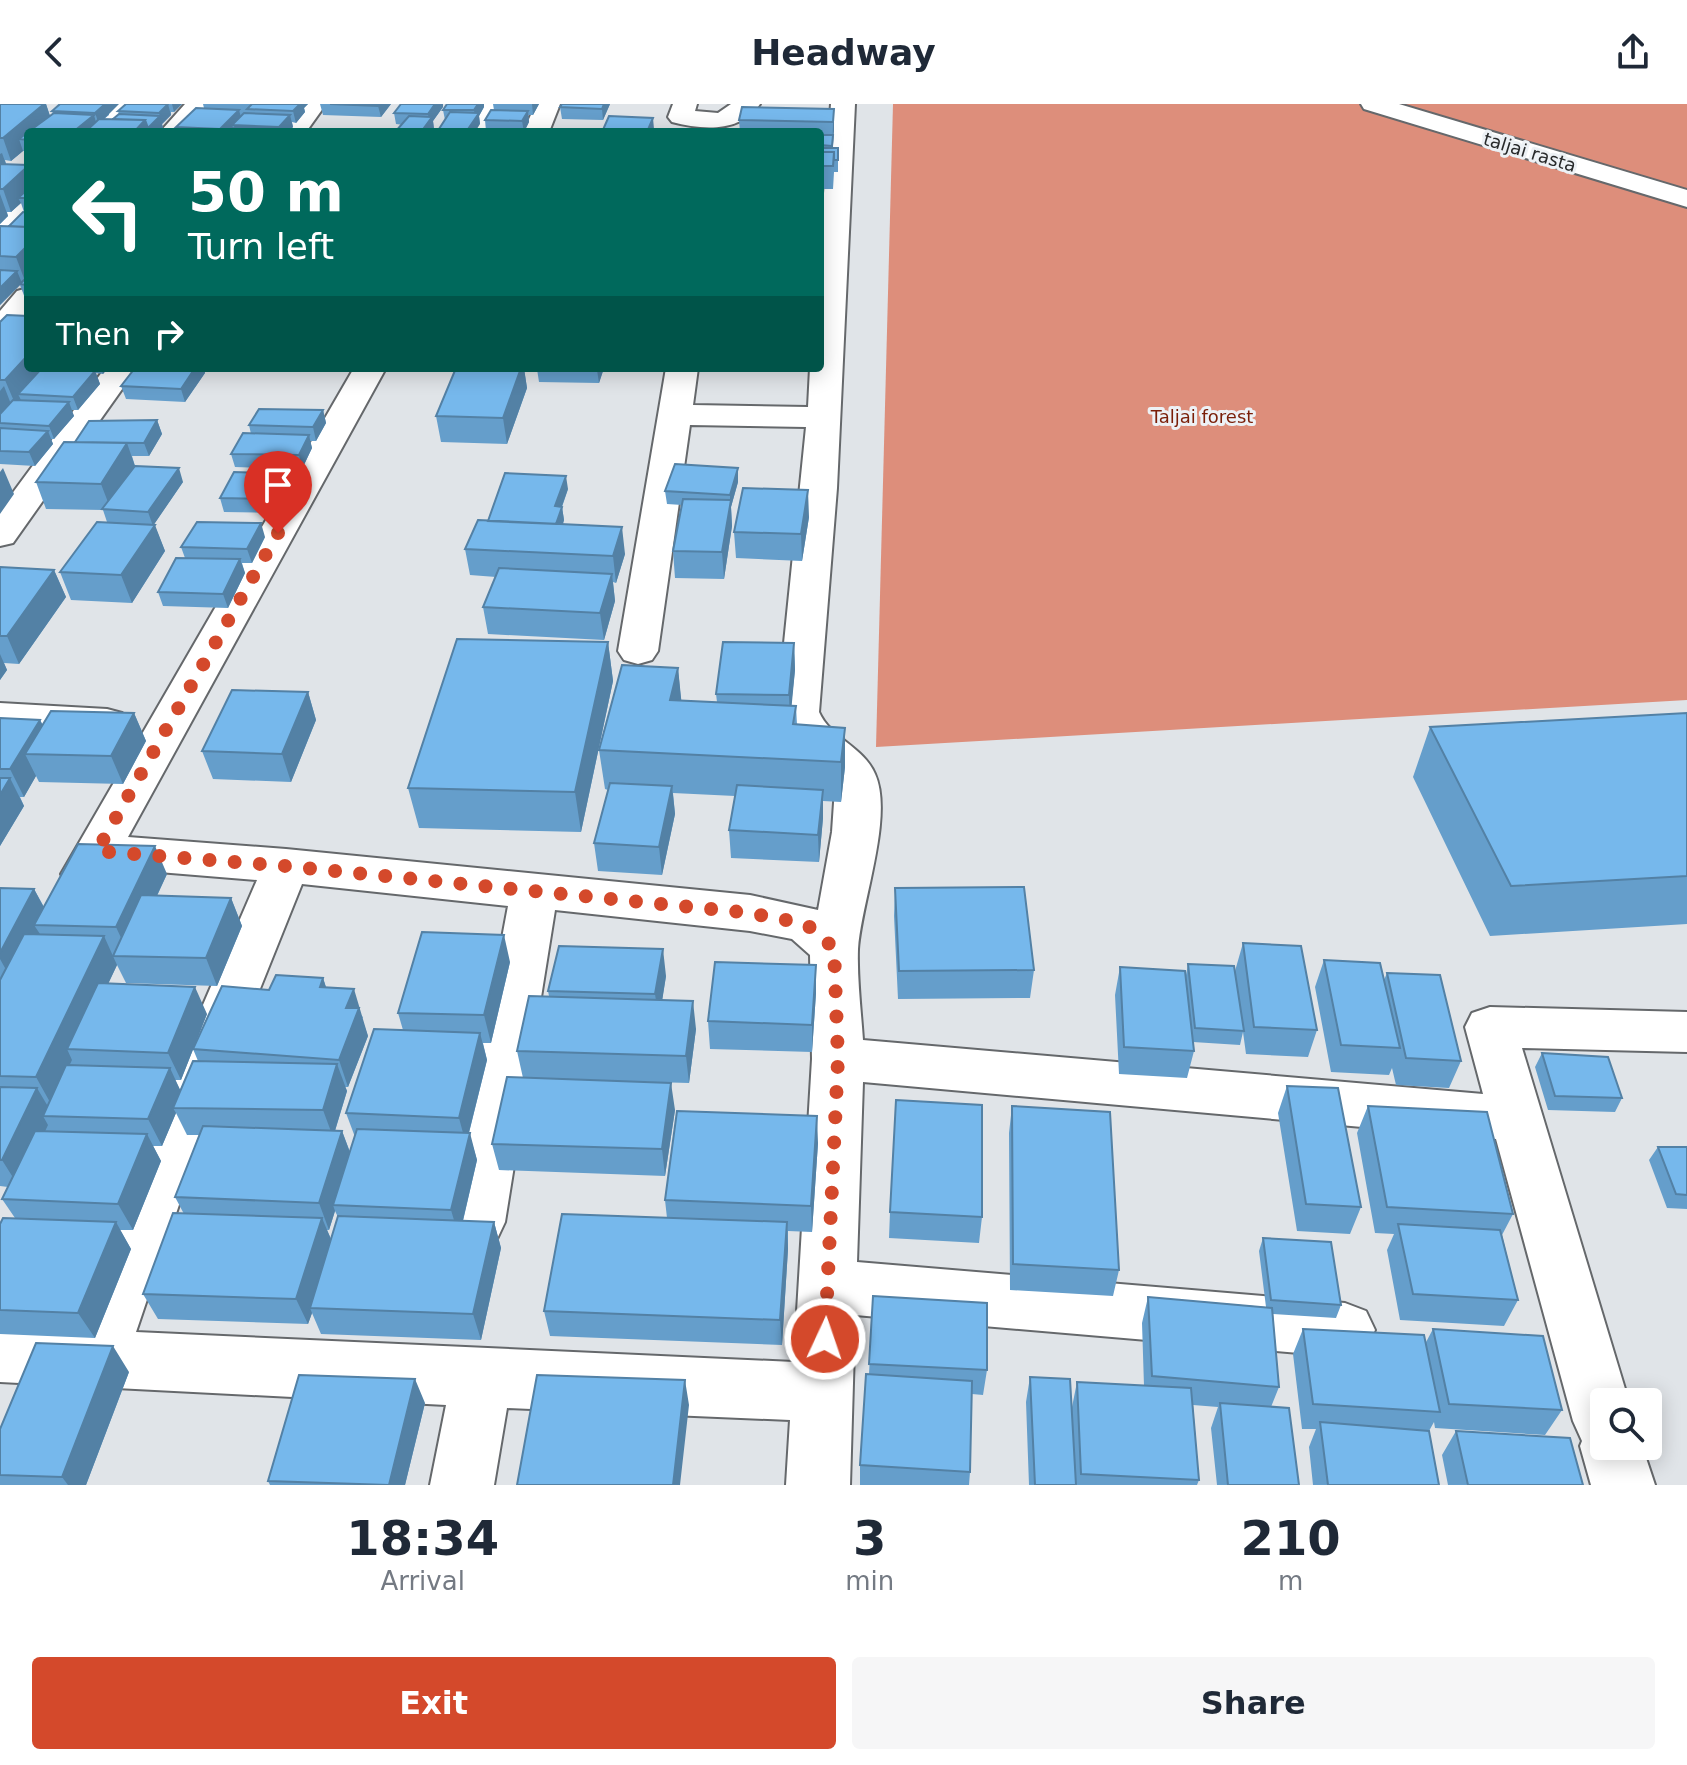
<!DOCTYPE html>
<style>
body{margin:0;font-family:"DejaVu Sans",sans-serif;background:#f6f6f7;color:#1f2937;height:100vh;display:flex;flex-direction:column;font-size:30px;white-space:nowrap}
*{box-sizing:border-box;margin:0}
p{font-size:26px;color:#747a83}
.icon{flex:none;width:44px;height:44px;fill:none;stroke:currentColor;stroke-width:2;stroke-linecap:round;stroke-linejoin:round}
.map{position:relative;height:1381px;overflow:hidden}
.side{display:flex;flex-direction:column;background:#fff;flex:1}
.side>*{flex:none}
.banner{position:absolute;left:24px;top:24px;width:800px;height:244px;border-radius:8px;box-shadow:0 4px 20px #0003;background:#00695c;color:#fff;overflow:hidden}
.buttons{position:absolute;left:1590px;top:1284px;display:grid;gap:16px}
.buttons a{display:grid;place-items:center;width:72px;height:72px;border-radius:8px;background:#fff;box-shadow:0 4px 20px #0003;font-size:40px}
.pin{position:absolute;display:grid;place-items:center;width:68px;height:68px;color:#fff;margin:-82px -34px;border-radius:50% 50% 50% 0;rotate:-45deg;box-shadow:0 0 8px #0007}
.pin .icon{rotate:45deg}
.me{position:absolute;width:88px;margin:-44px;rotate:3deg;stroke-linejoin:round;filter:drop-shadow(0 0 6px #0008)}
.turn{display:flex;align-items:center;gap:28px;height:168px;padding:0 32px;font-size:36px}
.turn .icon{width:104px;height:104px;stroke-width:2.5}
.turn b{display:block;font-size:56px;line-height:68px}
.then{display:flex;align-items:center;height:76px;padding:0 32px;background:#0003;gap:16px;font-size:30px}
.eta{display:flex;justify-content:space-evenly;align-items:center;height:136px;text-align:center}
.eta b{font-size:48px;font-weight:700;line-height:56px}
.action{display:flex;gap:16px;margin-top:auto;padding:16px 32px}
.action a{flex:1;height:92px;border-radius:8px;background:#d4492b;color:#fff;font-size:32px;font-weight:700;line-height:92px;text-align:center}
.action a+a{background:#f6f6f7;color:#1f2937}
header{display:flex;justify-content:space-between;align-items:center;height:104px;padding:0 32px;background:#fff;font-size:36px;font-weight:700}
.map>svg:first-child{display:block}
.forest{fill:#dd8e7b}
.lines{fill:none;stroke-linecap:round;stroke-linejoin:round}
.minor-casing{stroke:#65686b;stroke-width:4}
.minor{fill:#fff;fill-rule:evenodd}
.wall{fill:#659ecb;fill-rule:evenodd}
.shaded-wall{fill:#5381a5}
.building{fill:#76b8ec;stroke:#5381a5;stroke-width:2}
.route{stroke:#d4492b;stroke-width:14;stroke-dasharray:0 25.2}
.labels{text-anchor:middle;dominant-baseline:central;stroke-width:6;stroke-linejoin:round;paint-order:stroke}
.far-street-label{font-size:18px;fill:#27292a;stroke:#edf1f5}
.far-park-label{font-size:18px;fill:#7a1e08;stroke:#edf1f5}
</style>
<header><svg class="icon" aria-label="back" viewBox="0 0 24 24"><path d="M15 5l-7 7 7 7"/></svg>Headway<svg class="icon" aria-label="share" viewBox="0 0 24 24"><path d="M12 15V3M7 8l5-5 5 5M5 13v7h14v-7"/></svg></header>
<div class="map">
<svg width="1687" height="1381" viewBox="0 0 1687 1381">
<rect width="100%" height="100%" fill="#e0e4e8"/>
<path class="forest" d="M893,0H1687V596L876,643Z"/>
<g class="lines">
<g class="minor-casing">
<path id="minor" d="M114,0H140L114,28H87Z
M185,0H211L187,28H160Z
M301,0H326L306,28H280Z
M483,0H507L495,28H469Z
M536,0H560L549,28H523Z
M673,0H697L695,7L718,9L731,0H760C740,29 703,26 672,18L668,13Z
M831,0H855L837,384L819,608C831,635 863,642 875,670C894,712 861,799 858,845C857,875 861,906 863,936L1483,990L1465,923L1472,909L1490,903L1687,908V948L1522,944L1629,1298H1604V1342H1642L1655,1381H1591L1580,1342L1582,1337L1573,1317L1496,1035L863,978L857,1158L1345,1199L1366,1207L1375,1226L1366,1245L1345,1253L855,1211L850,1381H786L790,1316L507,1304L494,1381H430L446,1301L0,1278V1222L78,1226L155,1012L257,776L110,764L100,782L84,787L68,782L61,770L354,264H386L128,733L286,745L750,791L818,806L832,728L835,684L832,672L795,641L777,608L806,323L690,321L658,547L652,556L638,560L624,556L618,547L666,264H698L693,301L808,303L810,264H820V140ZM302,780L508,802L449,1118L457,1135L477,1143L497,1135L505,1118L555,806L750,827L792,835L810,851L812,955L794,1258L136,1228L209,1012Z
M1361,0H1399L1687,86V103L1364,5Z
M28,88V112L10,132L0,134V110L18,90Z
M28,184C28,207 26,229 0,235V207L17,187Z
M105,264H137L13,439L0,442V406Z
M0,599L107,605L122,609L128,619L122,629L107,633L0,627Z"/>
</g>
<use href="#minor" class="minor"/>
</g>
<path class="wall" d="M0,0H46L50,12L53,10L52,7L109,9V11L104,15H113L119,10L118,7L126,0H182L174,8H171V11L162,20L163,24L28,28V47H23L11,57L5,56L6,60L28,61V202L20,181L0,201V122H9L24,108L21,99L11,108H7L8,112L0,120Z
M203,0H308L304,4L305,8L296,19L292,18L293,23L288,28H172L176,25V23L204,4Z
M320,0H391L381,13L323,11Z
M493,0H539L533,11H528L529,18L524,28L486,27L485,16L494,6Z
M562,0H610L603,16L562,15L560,3Z
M443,3L433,17L434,25L396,20L394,9Z
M484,3L479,12L480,20L445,16L443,6Z
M834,5L833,44L838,55V68H834L833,85H820V28H740L739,16Z
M0,218L28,264H108L103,270L96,269L100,280L78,306H71L74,312L54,335H51L53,340L35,362L0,360Z
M135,264H204L205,269L185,298L126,295L121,282Z
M604,264L599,279L539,278L537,265Z
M524,265L527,284L507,340L441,338L436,312Z
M323,306L326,319L316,337H310L312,344L302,365L235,363L231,350L251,330L249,321Z
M157,316L162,330L149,352H132L135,362L183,378L154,420L165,447L132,499L71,496L60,468L107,418L103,406L46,405L36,378L75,338Z
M288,370L292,383L279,409L224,408L220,394Z
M738,378L731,403L732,422L724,475L675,474L673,447L682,401L667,400L665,387Z
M568,385L562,403L564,416L563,420L625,450L616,479L613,478L615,497L604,536L488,530L483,503L496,473L470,471L465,445Z
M809,413L802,457L736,454L734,428Z
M265,433L252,459H242L245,469L228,504L163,502L158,488L185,454L181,443Z
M0,463L54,466L66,493L19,560L4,559L7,566L0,576Z
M608,538L613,577L581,728L419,724L408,684Z
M794,539L795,566L791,602H796L797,621L845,624V663L841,698L823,697V714L819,758L731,754L729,726L735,692L673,689L675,710L662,771L598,767L594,739L608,686L605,685L599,646L678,564L681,597L717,598L716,590Z
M308,588L316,616L291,678L213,675L202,647Z
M134,609L146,637L123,680L39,678L36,672L24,693H20L24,702L0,742V614L40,616L43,621Z
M1687,609V820L1490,832L1413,673L1430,623Z
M167,770L157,792L231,794L242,822L217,882L126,879L117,861L108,880L207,910L181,976H175L180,986L198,957L193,945L269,886L323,874L326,883L363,913L362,915L368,932L348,983H345L347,987L335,1027H342L350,1048L355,1033L346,1009L403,926L398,909L510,858L491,939H483L487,956L469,1029L477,1056L463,1117L494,1118L501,1144L481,1236L321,1230L312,1209L308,1220L158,1215L143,1190L184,1110L175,1093L199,1031H187L176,1009L162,1042H153L161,1057L133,1126H120L131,1145L95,1234L0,1230V1120L15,1114L2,1095L8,1083L0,1082V784L34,785L44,803ZM335,1107L338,1113L331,1135L327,1126H329Z
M895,784L1034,866L1030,894L898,895L894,812Z
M1243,839L1317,926L1308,953L1246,950L1243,928L1240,941L1193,938L1194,947L1187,974L1119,970L1115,891L1120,863L1186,871L1188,860L1235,867Z
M1324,856L1384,876L1387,869L1461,957L1449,984L1396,981L1392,964L1389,971L1331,968L1315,883Z
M816,861V889L812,948L710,945L708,917Z
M666,872L662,896L696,925L689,979L581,976L675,1006L665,1072L499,1066L492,1040L523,974L517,947L549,892L548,887Z
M1542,949L1622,994L1615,1008L1548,1006L1535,963Z
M1287,982L1361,1103L1350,1130L1297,1127L1278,1009Z
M1012,1002L1119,1166L1113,1192L1010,1186L1009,1029Z
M1368,1002L1513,1110L1502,1131L1518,1196L1504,1222L1400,1216L1387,1146L1394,1130L1375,1129L1357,1029Z
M818,1039L812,1128L788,1127V1145L782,1241L550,1232L544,1207L667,1114L665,1096Z
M1658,1043H1687V1105L1667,1104L1649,1056Z
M890,1108L982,1113L979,1139L889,1134Z
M1263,1134L1341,1201L1336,1214L1273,1210L1279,1283L1271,1303L1299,1381H1217L1211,1324L1218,1303L1193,1301L1199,1376L1197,1381H1029L1026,1298L1030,1273L1072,1303L1077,1278L1144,1282L1142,1219L1148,1193L1266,1203L1259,1147Z
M873,1192L987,1266L983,1291L972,1290L970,1368L969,1381H860V1361L869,1270Z
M1303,1225L1425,1240L1433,1225L1562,1306L1545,1331L1435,1324L1434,1318L1429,1327L1439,1381H1313L1309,1343L1316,1325H1302L1293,1250Z
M129,1268L86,1381H0V1325Z
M425,1299L405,1381H270L268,1377Z
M1456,1327L1583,1381H1448L1442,1351Z"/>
<path class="shaded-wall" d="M44,0H46L53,21L19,35L23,47L11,57L3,34Z
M105,0H119L99,20L95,9Z
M168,0L171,11L162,20L163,24L159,28H134L145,16L160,13L159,9Z
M172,0H182L174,8Z
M300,0H308L304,4L305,8L296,19L293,7Z
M380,0H391L381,13L378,2Z
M435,0H443V3L433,17L434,25L432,28H421L429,17L428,10Z
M478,0H484V3L479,12L480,20L475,28H466L475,14L474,6Z
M532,0H539L533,11Z
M604,0H610L603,16L602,5Z
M834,5V27L832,53L833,18Z
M239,6L242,17L232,21L234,26L232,28H221L220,25Z
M528,7L529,18L524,28L522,17Z
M94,11L97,22L91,28H73Z
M290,11L293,23L288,28H278L280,26L279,23Z
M653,14L654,25L653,28H647Z
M2,49L6,60L0,66V50Z
M28,62V92L18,94L21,99L11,108L3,85Z
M0,90L8,112L0,120Z
M28,141V174L25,177L16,153Z
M17,167L22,179L0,201V184Z
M28,251V264H48L18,290L21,296L16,302L5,276Z
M101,264H108L103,270Z
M195,264H204L205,269L185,298L181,285Z
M520,264H524L527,284L507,340L503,314Z
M598,264H604L599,279L597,266Z
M95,267L100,280L78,306L73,293Z
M4,282L14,308L0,319V287Z
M69,298L74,312L54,335L49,322Z
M323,306L326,319L316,337L313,323Z
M157,316L162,330L149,352L144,339Z
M48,327L53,340L35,362L29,348Z
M309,331L312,344L302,365L299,351Z
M127,339L136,365L111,406L101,380Z
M3,364L14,390L0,410V368Z
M179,364L183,378L153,422L148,408Z
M738,364V378L731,403L732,422L724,475L722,448L730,397V391Z
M288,370L292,383L279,409L275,395Z
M566,372L568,385L557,416L555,402Z
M808,386L809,413L802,457L801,430Z
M562,403L564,416L555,444L553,430Z
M261,419L265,433L252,459L247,445Z
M155,421L165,447L132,499L121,471Z
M622,423L625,450L616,479L613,452Z
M240,455L245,469L228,504L223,490Z
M54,466L66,493L19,560L7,532Z
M612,470L615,497L604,536L600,509Z
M608,538L613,577L581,728L575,688Z
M794,539L795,566L790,619L789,591Z
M0,550L7,566L0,576Z
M678,564L682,603L670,596Z
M308,588L316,616L291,678L282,650Z
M134,609L146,637L123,680L111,652Z
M40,616L53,643L25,650L36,672L24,693L10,665Z
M845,624V663L841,698V658Z
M10,674L24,702L0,742V691Z
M672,682L675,710L662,771L659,743Z
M823,686V714L819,758L818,731Z
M155,742L167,770L129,851L116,823Z
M34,785L49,813L34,821L40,830L14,880L0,855V849Z
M231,794L242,822L217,882L206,854Z
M504,831L510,858L491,939L484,911Z
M104,832L117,861L77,946L67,945L72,956L51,1000L36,973Z
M663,845L666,872L659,917L655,890Z
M816,861V889L812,948V921Z
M323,874L332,902L320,883Z
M195,883L207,910L181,976L168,949Z
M354,885L368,932L348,983L339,956L346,904Z
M693,897L696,925L689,979L686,952Z
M480,929L487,956L466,1040L459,1014Z
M337,960L347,987L333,1033L323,1006Z
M170,964L183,992L173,1004L176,1009L162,1042L148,1015Z
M671,979L675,1006L665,1072L662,1045Z
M37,984L53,1011L43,1012L48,1021L19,1083L2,1056Z
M817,1012L818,1039L812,1128L811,1102Z
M342,1027L352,1054L333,1101L335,1107L329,1126L319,1099Z
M470,1029L477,1056L459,1133L451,1106Z
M147,1030L161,1057L133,1126L118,1100Z
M322,1114L333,1140L310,1204L312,1209L308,1220L296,1195Z
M116,1118L131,1145L95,1234L78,1209Z
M494,1118L501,1144L481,1236L473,1210Z
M787,1118L788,1145L782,1241L780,1216Z
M113,1242L129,1268L86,1381H68L62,1373Z
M415,1275L425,1299L405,1381H389Z
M685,1276L689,1301L680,1381H673Z"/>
<path class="building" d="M0,0H44L3,34H0Z
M60,0H105L95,9L52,7Z
M126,0H168L159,9L118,7Z
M252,0H300L293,7L247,5Z
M330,0H380L378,2Z
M401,0H435L428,10L394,9Z
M447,0H478L474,6H443Z
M562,0H604L602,5L560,3Z
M742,3L834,5L833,18L739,16Z
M196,4L239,6L220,25L176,23Z
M491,6L528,7L522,17L485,16Z
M450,8L479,9L466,28H437Z
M54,9L94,11L73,28H28Z
M244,9L290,11L279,23L232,21Z
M119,10L160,12L148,24L145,16L113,15Z
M409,12L432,13L421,28H395Z
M609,12L653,14L647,28H602Z
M99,15L145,16L134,28H85Z
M235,23L281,25L278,28H230Z
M175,25L222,27L172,28Z
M28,28V36L19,35Z
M820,31H833L832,42L820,41Z
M820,44H838V56H834V48H820Z
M820,48H834L833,62H820Z
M0,60L28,61V62L3,85H0Z
M28,85V94H18Z
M23,108L28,109V123L9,122Z
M0,122L28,123V141L16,153L0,152Z
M0,166L17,167L0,184Z
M28,172V181L20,180Z
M7,211L28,212V251L5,276H0V218Z
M42,264H43L95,267L73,293L18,290Z
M135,264H195L181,285L121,282Z
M456,264H521L503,314L436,312Z
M537,264H598L597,266Z
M13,296L69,298L49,322L0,319V310Z
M259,305L323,306L313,323L249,321Z
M157,316L144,339L75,338L89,317Z
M0,324L48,327L29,348L0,347Z
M243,329L309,331L299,351L231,350Z
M64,338L127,339L101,380L36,378Z
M675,360L738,364L730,391L665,387Z
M135,362L179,364L148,408L102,405Z
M234,368L288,370L275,395L220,394Z
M505,369L566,372L555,402L562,403L556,420L488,417Z
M743,384L808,386L801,430L734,428Z
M683,395L731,396L722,448L673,447Z
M478,416L622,423L613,452L465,445Z
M97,418L155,421L121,471L60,468Z
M197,418L261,419L247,445L181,443Z
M176,454L240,455L223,490L158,488Z
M0,463L54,466L7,532H0Z
M499,464L612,470L600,509L483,503Z
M457,535L608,538L575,688L408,684Z
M723,538L794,539L789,591L716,590Z
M622,561L678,564L670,596L796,602L793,620L845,624L841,658L599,646Z
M232,586L308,588L282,650L202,647Z
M51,607L134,609L111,652L25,650Z
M1687,609V772L1511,782L1430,623Z
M0,614L40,616L10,665H0Z
M0,674H10L0,691Z
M610,679L672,682L659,743L594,739Z
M737,681L823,686L818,731L729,726Z
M78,740L155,742L116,823L34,821Z
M1024,783L1034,866L899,867L895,784Z
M0,784L34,785L0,849Z
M141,791L231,794L206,854L113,852Z
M422,828L504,831L484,911L398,909Z
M24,830L104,832L36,973L0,972V876Z
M1243,839L1301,842L1317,926L1254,923Z
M559,842L663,845L655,890L548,887Z
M1324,856L1380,859L1400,944L1341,941Z
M715,858L816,861L812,921L708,917Z
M1188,860L1234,862L1244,927L1195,924Z
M1120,863L1185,867L1194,947L1124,943Z
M1387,869L1440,871L1461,957L1406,954Z
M276,871L323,874L320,883L354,885L346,904H359L339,956L193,945L222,882L269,886Z
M98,879L195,883L168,949L67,945Z
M529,892L693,897L686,952L517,947Z
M374,925L480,929L459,1014L346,1009Z
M1542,949L1608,953L1622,994L1555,992Z
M193,957L337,960L323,1006L173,1004Z
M66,961L170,964L148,1015L43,1012Z
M507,973L671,979L662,1045L492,1040Z
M1287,982L1338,984L1361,1103L1306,1100Z
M0,983L37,984L2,1056H0Z
M896,996L982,1001V1113L890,1108Z
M1012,1002L1110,1008L1119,1166L1013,1160Z
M1368,1002L1487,1008L1513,1110L1387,1103Z
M677,1007L817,1012L811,1102L665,1096Z
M203,1022L342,1027L319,1099L175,1093Z
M357,1025L470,1029L451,1106L333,1101Z
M35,1027L147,1030L118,1100L2,1095Z
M1658,1043H1687V1091L1676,1090Z
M173,1109L322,1114L296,1195L143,1190Z
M562,1110L787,1118L780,1216L544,1207Z
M338,1112L494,1118L473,1210L310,1204Z
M3,1114L116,1118L78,1209L0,1206V1120Z
M1398,1120L1500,1126L1518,1196L1413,1190Z
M1263,1134L1331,1138L1341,1201L1271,1196Z
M873,1192L987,1199V1266L869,1260Z
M1148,1193L1272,1204L1279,1283L1152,1272Z
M1303,1225L1424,1231L1440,1308L1313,1300Z
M1433,1225L1543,1232L1562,1306L1449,1300Z
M36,1239L113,1242L62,1373L0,1371V1325Z
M866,1270L972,1277L970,1368L860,1361Z
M299,1271L415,1275L389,1381L268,1377Z
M537,1271L685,1276L673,1381H517Z
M1030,1273L1070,1275L1076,1381H1035Z
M1077,1278L1191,1284L1199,1376L1081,1370Z
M1220,1299L1289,1304L1299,1381H1228Z
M1320,1318L1429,1327L1439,1381H1328Z
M1456,1327L1570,1334L1583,1381H1468Z"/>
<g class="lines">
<path class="route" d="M278,429L97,747L286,762L750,809L806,820L834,844L838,955L825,1235"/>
</g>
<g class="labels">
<g class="far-street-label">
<text transform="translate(1530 48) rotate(17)">taljai rasta</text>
</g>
<g class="far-park-label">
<text x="1202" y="312">Taljai forest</text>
</g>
</g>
</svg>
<div class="buttons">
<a><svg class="icon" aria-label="search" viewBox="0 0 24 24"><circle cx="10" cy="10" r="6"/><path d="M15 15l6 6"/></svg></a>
</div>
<div class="pin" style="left:278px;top:429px;background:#d93025"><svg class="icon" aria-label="arrive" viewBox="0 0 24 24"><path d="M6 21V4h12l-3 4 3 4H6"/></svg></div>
<svg class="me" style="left:825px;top:1235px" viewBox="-20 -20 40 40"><circle r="17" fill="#d4492b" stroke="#fff" stroke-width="3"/><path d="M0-11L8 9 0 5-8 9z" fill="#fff"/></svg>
<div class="banner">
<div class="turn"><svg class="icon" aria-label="left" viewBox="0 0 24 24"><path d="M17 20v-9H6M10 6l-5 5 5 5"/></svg><div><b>50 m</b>Turn left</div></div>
<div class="then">Then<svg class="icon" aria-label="right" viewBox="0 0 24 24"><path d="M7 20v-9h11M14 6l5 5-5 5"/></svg></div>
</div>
</div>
<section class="side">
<div class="eta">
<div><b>18:34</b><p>Arrival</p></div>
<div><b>3</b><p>min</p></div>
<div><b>210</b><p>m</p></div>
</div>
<div class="action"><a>Exit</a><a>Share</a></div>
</section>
